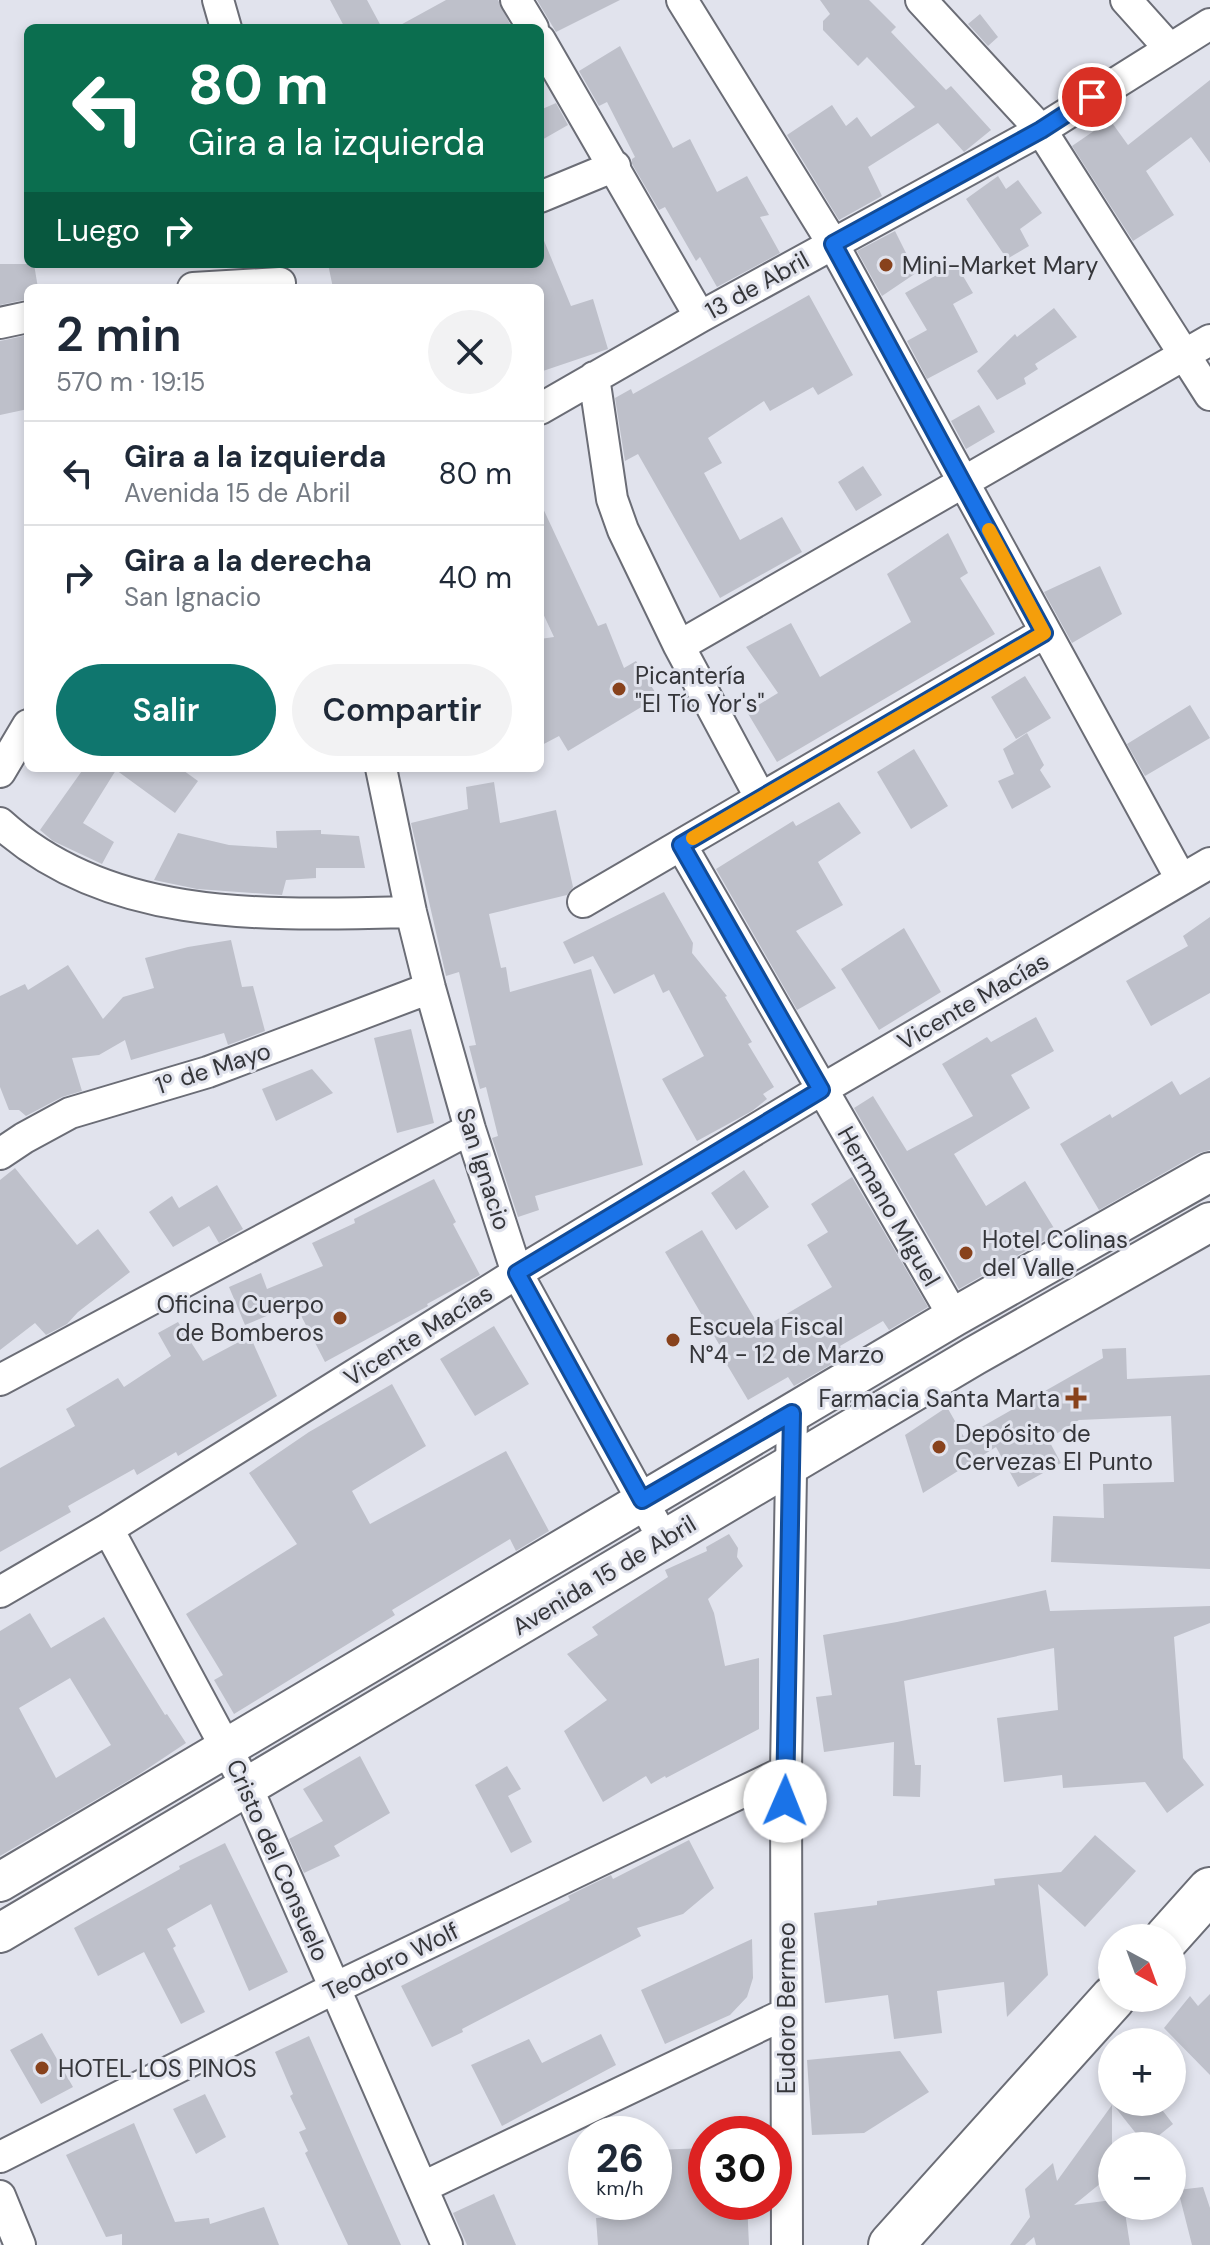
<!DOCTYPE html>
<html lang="es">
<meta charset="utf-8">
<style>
body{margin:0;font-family:"DM Sans",sans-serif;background:#f2f2f3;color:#1f2937;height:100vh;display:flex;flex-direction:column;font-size:30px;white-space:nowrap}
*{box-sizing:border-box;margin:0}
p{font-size:26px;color:#747a83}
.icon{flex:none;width:44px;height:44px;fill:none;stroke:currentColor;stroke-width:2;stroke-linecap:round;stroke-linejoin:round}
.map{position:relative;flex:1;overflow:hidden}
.drawer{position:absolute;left:24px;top:284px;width:520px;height:488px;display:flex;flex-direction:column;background:#fff;border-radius:12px;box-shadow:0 4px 12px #0003}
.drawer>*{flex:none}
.guide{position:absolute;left:24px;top:24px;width:520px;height:244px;border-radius:12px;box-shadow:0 4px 12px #0003;background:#0b6e4f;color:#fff;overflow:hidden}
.needle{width:52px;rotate:139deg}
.tools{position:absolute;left:1098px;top:1924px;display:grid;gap:16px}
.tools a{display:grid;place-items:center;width:88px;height:88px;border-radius:50%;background:#fff;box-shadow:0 4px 12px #0003;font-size:40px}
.speed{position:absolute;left:568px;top:2116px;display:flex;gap:16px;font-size:40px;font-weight:700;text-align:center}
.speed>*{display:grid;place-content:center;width:104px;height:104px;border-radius:50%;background:#fff;box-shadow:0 4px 12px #0003;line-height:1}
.speed small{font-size:20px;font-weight:400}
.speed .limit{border:12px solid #d22;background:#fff;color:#111}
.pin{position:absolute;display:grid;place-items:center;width:68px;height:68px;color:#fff;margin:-34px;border:4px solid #fff;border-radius:50%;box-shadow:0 2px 8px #0007}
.me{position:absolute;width:88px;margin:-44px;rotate:1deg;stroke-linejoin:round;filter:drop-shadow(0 0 6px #0008)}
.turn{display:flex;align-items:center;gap:28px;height:168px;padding:0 32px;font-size:36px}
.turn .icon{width:104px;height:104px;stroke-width:2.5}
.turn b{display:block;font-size:56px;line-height:68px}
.then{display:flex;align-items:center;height:76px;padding:0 32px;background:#0003;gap:16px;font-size:30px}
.round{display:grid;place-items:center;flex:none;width:84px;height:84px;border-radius:42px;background:#f2f2f3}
.overview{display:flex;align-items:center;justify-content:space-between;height:136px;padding:0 32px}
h1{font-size:48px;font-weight:600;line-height:60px}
.primary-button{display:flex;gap:16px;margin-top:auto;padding:16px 32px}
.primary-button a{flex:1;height:92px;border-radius:48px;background:#0f766e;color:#fff;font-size:32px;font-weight:600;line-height:92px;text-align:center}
.primary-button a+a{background:#f2f2f3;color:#1f2937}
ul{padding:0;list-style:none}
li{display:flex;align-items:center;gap:24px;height:104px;padding:0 32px;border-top:2px solid #e0e1e3}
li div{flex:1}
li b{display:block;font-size:30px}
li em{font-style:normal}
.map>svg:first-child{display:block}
.building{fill:#bec0ca;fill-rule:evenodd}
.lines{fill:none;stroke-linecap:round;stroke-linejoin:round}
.minor-casing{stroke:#6b6d76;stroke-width:34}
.major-casing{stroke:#6b6d76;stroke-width:42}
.highway-casing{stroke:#6b6d76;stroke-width:48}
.minor{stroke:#fff;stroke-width:30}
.major{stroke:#fff;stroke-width:38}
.highway{stroke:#fff;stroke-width:44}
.route-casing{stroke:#114b97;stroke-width:20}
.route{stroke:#1a73e8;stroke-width:14}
.slow{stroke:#f59e0b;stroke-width:14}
.poi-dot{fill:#88421c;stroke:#e1e3ed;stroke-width:3}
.labels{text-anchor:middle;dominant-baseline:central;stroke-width:6;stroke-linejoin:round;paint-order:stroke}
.poi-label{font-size:24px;fill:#35363a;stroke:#e1e3ed;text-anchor:start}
.street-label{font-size:24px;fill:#35363a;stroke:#e1e3ed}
</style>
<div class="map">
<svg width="1210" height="2245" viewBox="0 0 1210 2245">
<rect width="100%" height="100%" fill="#e1e3ed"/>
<path class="building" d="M330,0H367L382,28H345Z
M446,0H498L512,28H395Z
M537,0H620L556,32Z
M820,0H869L896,27L891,32L946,90L951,86L991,130L964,152L938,123L868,167L882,196L839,220L787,135L832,105L846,126L857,117L871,137L915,107L867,57L858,66L823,30V21L830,14Z
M980,14L998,37L988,46L968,24Z
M620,46L673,148L690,139L717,192L747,176L769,215L760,217L780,253L717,287L700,257L696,261L665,207L659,210L632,164V159L635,157L607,102L599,106L579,71Z
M1210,80V163L1191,137L1146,171L1174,215L1133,241L1072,146L1110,120L1128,145Z
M556,103L568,125L540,141V110Z
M998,176L1006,189L1018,180L1042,213L1020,229L1029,246L1007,259L966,199Z
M540,231L571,306L593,299L608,349L540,372V288H333L328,264H540Z
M895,231L916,273L882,296L857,251Z
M0,264H34L38,288H28V299L0,305Z
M956,264L973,293L953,304L978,352L927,379L907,341L927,330L905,293Z
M809,295L853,375L818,395L813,387L770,411L764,401L708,438L722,463L704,473L740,540L782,517L802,552L720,598L638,454L625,461L615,398L631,389L633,394Z
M1054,308L1077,337L1035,364L1038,369L1024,378L1026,384L997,400L977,371L1015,334L1017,337Z
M28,335V409L0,415V341Z
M979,405L995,432L966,449L951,421Z
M863,466L882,495L856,511L838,482Z
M540,502L598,626L606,623L624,668L636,661L658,697L568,751L559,736L540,746V639L554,637L540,607Z
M948,533L968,573L960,578L995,634L777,762L747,712L778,693L746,647L791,623L820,677L911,622L887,574Z
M1100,566L1122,614L1072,643L1044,592Z
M1025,676L1051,718L1016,739L991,697Z
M1190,705L1210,738L1145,776L1127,744Z
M1027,733L1044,765L1040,770L1051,787L1012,809L998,781L1014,774L1003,749Z
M914,749L948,806L911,829L877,772Z
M84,768H180L198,781L175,813L116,770L83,823L114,842L102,864L53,841L40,830Z
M494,782L500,823L556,810L573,887L567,895L489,914L501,968L506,967L510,992L591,969L643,1165L535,1196L539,1210L518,1217L492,1138L498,1136L486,1087L480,1089L469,1046L476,1045L459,972L446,976L411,823L468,809L466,787Z
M839,802L861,833L818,862L843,905L796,931L836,988L797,1010L716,869L793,821L796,826Z
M321,830V834L359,836L365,868H316V878L286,880L282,895L197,889L154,880L178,833L229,845L277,848L276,831Z
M664,892L693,943L692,953L727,996L725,997L752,1042L748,1044L774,1087L763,1094L767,1099L752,1111L697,1141L662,1079L704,1056L669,990L663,993L654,974L614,994L593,956L574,964L563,942Z
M1210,917V993L1151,1026L1126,981L1188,946L1183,936Z
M904,928L941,992L879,1030L841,969Z
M231,940L242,987L253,986L265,1031L228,1045L224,1033L131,1060L125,1040L99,1055L72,1058L82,1091L62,1097L26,1116L19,1110H9L0,1087V996L25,984L28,990L68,965L103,1019L123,997L154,988L145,958L188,947Z
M1036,1017L1054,1051L1011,1075L1030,1108L954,1154L986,1206L1025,1181L1057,1233L959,1289L854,1108L873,1096L907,1151L973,1116L942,1064L987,1037L991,1042Z
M411,1029L434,1123L397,1133L374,1038Z
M312,1069L333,1093L276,1121L262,1089Z
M1210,1077V1150L1199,1153L1099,1210L1060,1144L1110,1114L1112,1118L1172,1081L1180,1095Z
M15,1168L77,1245L98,1229L130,1272L78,1312L67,1324L46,1335L35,1323L0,1350V1180Z
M744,1170L769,1207L736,1230L711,1193Z
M852,1177L928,1307L889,1330L883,1321L840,1346L846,1356L794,1386L788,1377L748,1400L720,1353L723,1351L665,1252L702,1230L761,1329L832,1287L807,1245L828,1232L811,1204Z
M434,1179L456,1222L453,1224L480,1275L427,1304L428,1306L325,1362L295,1304L245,1325L229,1287L261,1273L267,1289L323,1266L312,1243L355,1223L354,1219Z
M217,1185L243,1229L219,1243L209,1226L173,1247L149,1212L172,1196L179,1208Z
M178,1322L203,1361L250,1336L277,1396L178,1456L176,1452L137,1475L134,1469L68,1506L71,1512L0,1552V1468L75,1426L66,1409L118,1378L124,1387L171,1356L158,1333Z
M494,1326L529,1384L475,1416L440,1359Z
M1126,1348L1127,1379L1210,1375V1569L1051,1562L1053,1516L1104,1518L1103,1484L1174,1482L1171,1416L1079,1420L1048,1439L1061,1463L1018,1487L996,1447L923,1493L905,1435L947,1407L964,1437L1103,1358L1102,1349Z
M392,1384L426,1446L352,1491L370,1524L506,1451L549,1531L516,1551L510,1539L392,1610L395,1615L234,1714L214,1680L223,1675L186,1614L297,1544L249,1473L309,1432Z
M729,1534L738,1548L737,1557L743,1566L708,1599L714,1613L725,1666L759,1658V1729L666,1778L665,1776L651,1784L646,1776L603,1802L564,1731L607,1700L567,1654L598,1635L592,1627L668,1577L665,1570L707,1551L706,1547Z
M1046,1590L1050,1611L1210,1606V1623L1174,1637L1183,1758L1204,1785L1167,1813L1145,1782L1063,1788L1062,1775L1004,1782L997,1718L1058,1710L1054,1648L904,1681L915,1765H921L920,1797L893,1796L894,1742L824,1752L816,1697L832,1695L823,1635L897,1622Z
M30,1613L51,1648L104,1617L165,1715L167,1714L186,1743L138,1775L0,1856V1631ZM70,1678L111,1745L56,1778L19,1708Z
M360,1756L390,1813L334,1846L340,1856L304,1873L289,1839L323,1821L303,1789Z
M507,1766L521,1789L508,1796L532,1842L511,1853L475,1785Z
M1095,1835L1136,1871L1085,1927L1038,1884L1048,1975L1007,2017L1004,1982L937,1991L942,2033L894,2039L888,1995L825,2003L814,1913L877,1905V1901L995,1885L994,1879L1061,1872Z
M689,1840L714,1888L683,1914L637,1928L641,1936L462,2029L463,2032L432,2047L401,1986L570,1900L568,1896L582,1889L611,1875L613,1879Z
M225,1843L288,1972L249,1991L211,1904L167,1929L176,1946L173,1948L205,2012L181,2024L144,1952L98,1976L74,1928L180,1869L179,1866Z
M752,1939L753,1978L747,1997L730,2015L665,2044L641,1990Z
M1210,1994V2075L1164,2028L1190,1996L1198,2006Z
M42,2033L73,2087L41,2104L10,2050Z
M601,2034L616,2065L502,2126L471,2065L529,2039L542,2063Z
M309,2036L364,2162L401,2245H348L305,2153L308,2151L299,2132L306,2129L290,2096L293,2094L275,2052Z
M900,2051L929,2092L864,2133L812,2135L807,2060Z
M205,2094L226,2137L196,2154L173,2109Z
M1111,2102H1156L1173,2124L1146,2146Z
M1112,2105V2174L1074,2205L1112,2200V2206H1124L1130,2245H1036L1034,2237L1025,2245H1010L1030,2217L1025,2189L1053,2163L1057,2181Z
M134,2123L175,2222L209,2218L210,2224L264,2207L279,2245H122V2234L106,2237L66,2155Z
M706,2148V2202H747L749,2245H598L596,2218L629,2216L624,2202H654V2150Z
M1203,2187L1210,2208V2245H1192L1178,2190Z
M494,2194L516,2245H467L453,2213Z"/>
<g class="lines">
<g class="minor-casing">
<path id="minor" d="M218,0L226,28
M516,0L533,28
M682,0L833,244L1181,879
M921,0L1041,130L1210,395
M1126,0L1170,49
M540,40L700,317
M540,197L615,166
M193,288L280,283
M0,323L28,317
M594,377L612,499L623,530L679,646L760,797
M540,409L700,317L1041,130L1210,24
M679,646L1210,340
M381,768L411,912L430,988L470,1129L517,1273L664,1540
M0,772L28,725
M0,823C111,924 271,915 411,912
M681,845L954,1317
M583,902L1044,633
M0,1154L24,1138L70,1113L208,1072L430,988
M0,1380L470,1129
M108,1529L247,1787L447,2245
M0,1592L108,1529L517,1273L821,1090L1210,863
M0,2157L335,1988L786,1771
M423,2187L785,2014
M0,2196L20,2245
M787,2245L786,1771L792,1413"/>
</g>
<g class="major-casing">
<path id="major" d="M0,1882L954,1317L1210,1172
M0,1933L974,1356L1210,1222"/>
</g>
<g class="highway-casing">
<path id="highway" d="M1167,1938L1210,1890
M891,2245L1113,1998"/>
</g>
<use href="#minor" class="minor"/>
<use href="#major" class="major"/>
<use href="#highway" class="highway"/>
</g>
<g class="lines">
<g class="route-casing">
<path id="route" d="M785,1801L792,1413L642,1500L517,1273L821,1090L681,845L1044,633L833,244L1041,130L1092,97"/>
</g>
<use href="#route" class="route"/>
<path class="slow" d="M693,838L1044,633L989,530"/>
</g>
<g class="poi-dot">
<circle cx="886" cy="265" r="8"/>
<circle cx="619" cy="689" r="8"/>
<circle cx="966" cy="1253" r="8"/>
<circle cx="340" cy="1318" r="8"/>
<circle cx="673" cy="1340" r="8"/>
<path d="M1072 1386h8v8h8v8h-8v8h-8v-8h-8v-8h8z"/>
<circle cx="939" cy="1447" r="8"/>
<circle cx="42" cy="2068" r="8"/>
</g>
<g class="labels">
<g class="poi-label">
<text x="902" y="265">Mini-Market Mary</text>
<text x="635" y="675">Picantería<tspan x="635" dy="28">"El Tío Yor's"</tspan></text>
<text x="982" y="1239">Hotel Colinas<tspan x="982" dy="28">del Valle</tspan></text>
<text x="324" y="1304" text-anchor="end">Oficina Cuerpo<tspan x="324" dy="28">de Bomberos</tspan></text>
<text x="689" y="1326">Escuela Fiscal<tspan x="689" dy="28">N°4 - 12 de Marzo</tspan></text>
<text x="1060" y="1398" text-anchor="end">Farmacia Santa Marta</text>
<text x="955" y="1433">Depósito de<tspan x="955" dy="28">Cervezas El Punto</tspan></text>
<text x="58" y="2068">HOTEL LOS PINOS</text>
</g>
<g class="street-label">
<text transform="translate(757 285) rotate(-29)">13 de Abril</text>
<text transform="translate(973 1001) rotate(-30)">Vicente Macías</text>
<text transform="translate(213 1068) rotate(-18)">1º de Mayo</text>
<text transform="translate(484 1169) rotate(72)">San Ignacio</text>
<text transform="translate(889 1206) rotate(60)">Hermano Miguel</text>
<text transform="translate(418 1335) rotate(-32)">Vicente Macías</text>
<text transform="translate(604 1575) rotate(-31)">Avenida 15 de Abril</text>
<text transform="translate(278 1860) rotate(66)">Cristo del Consuelo</text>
<text transform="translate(391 1961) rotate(-26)">Teodoro Wolf</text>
<text transform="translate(786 2008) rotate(-90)">Eudoro Bermeo</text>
</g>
</g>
</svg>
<div class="tools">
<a><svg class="needle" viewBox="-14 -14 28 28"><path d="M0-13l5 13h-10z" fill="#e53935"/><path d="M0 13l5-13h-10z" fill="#747a83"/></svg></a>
<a>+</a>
<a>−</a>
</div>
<div class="speed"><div>26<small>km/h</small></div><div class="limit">30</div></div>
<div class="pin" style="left:1092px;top:97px;background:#d93025"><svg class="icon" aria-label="arrive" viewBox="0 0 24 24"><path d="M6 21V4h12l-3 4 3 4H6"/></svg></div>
<svg class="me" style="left:785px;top:1801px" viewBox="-20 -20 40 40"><circle r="19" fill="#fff"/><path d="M0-13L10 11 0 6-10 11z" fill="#1a73e8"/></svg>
<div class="guide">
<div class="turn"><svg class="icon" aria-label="left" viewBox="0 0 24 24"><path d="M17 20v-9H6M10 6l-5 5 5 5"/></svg><div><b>80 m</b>Gira a la izquierda</div></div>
<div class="then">Luego<svg class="icon" aria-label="right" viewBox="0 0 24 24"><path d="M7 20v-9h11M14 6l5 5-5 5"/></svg></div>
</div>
<section class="drawer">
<div class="overview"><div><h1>2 min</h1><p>570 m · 19:15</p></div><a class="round"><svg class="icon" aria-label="close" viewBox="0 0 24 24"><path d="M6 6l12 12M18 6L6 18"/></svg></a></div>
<ul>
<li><svg class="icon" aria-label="left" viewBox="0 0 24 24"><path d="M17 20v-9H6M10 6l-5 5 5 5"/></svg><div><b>Gira a la izquierda</b><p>Avenida 15 de Abril</p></div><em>80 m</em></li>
<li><svg class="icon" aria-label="right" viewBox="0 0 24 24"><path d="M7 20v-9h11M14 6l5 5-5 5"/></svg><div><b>Gira a la derecha</b><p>San Ignacio</p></div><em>40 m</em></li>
</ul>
<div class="primary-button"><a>Salir</a><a>Compartir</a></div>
</section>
</div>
